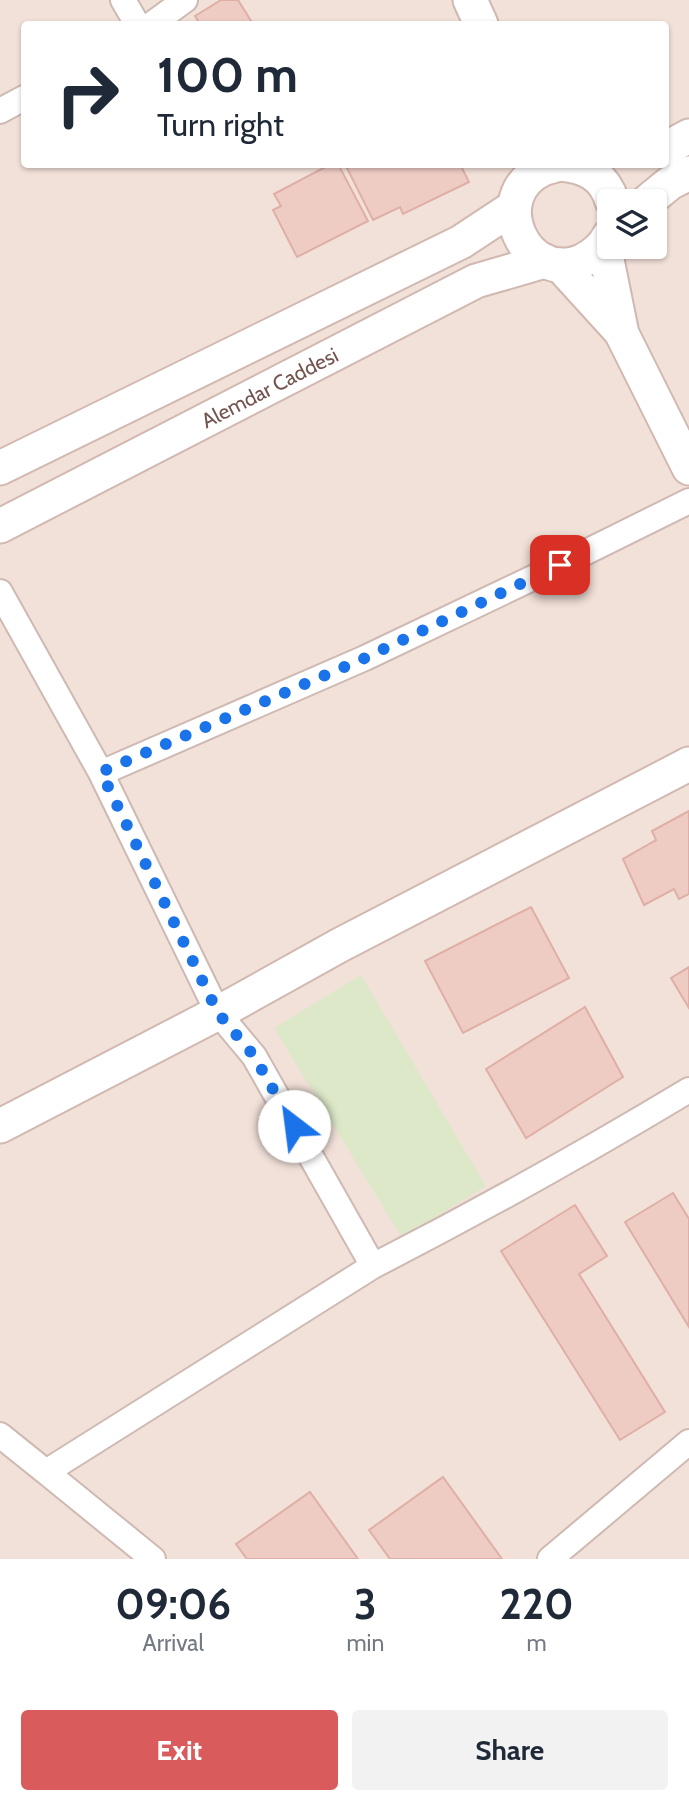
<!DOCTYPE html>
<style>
body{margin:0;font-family:Cabin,sans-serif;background:#f2f2f3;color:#1f2937;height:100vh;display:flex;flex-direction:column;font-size:26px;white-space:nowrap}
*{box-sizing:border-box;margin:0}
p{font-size:23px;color:#747a83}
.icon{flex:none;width:38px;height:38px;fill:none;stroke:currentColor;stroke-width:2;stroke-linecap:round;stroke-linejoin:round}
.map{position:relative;height:1559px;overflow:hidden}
.panel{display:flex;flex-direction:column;background:#fff;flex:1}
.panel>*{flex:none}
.hud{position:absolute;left:21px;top:21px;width:648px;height:147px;border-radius:7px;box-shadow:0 2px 5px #0004;background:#fff;color:#1f2937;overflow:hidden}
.tools{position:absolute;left:597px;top:189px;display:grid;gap:14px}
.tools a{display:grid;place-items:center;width:70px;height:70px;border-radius:7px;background:#fff;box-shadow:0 2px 5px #0004;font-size:35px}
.pin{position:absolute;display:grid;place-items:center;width:60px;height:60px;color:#fff;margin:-30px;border-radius:14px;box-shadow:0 4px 10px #0006}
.me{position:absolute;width:77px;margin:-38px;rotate:330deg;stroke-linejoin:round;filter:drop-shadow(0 0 5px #0008)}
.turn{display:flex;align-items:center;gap:24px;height:147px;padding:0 21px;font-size:32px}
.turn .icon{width:91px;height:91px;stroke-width:2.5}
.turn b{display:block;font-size:49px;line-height:60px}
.eta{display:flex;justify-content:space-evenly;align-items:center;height:119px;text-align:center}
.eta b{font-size:42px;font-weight:800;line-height:49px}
.cta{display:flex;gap:14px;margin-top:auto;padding:14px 21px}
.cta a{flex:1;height:80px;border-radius:7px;background:#d95b5b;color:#fff;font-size:28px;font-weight:800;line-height:80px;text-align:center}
.cta a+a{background:#f2f2f3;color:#1f2937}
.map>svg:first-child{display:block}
.residential{fill:#f2e1d9;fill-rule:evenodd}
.green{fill:#dde8c9}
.building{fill:#eeccc4;stroke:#dfafa6;stroke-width:2}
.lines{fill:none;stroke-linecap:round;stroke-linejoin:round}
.street-casing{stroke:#ceb9b3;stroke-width:28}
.secondary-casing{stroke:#d1b8b1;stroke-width:37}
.street{stroke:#fff;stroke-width:24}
.secondary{stroke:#fff;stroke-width:33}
.route{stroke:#1a73e8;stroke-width:12;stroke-dasharray:0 21.6}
.labels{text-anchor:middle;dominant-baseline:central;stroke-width:5;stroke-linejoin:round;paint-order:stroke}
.street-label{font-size:21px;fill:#74544f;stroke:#fef6f1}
</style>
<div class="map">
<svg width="689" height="1559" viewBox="0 0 689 1559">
<rect width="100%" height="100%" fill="#fbf1ea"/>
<path class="residential" d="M0,0H689V1559H0ZM24,24H665V164H24ZM609,201H654V247H609Z"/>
<path class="green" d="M361,975L486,1186L402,1238L274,1028Z"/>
<path class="building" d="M221,0H238L253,24H200L195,16Z
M331,164H338L368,221L297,257L273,210L281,206L274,194Z
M345,164H460L469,182L403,214L400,207L373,220Z
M689,811V894L679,899L674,889L644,905L623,859L656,840L652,831Z
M531,907L569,978L463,1033L425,961Z
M689,967V1008L671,978Z
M585,1007L623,1077L526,1138L486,1069Z
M673,1193L689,1219V1327L625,1222Z
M575,1205L607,1256L579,1274L665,1412L620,1440L501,1251Z
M443,1477L502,1559H390L369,1530Z
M310,1492L358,1559H247L236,1544Z"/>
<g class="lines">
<g class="street-casing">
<path id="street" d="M123,0L137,24
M152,24L185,0
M0,111L24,98
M0,592L101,773L218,1013L254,1056L373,1266L46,1472L0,1435
M101,773L365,658L560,565L689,501
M373,1266C480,1211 586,1152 689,1090
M46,1472L153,1559
M550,1559L689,1442"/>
</g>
<g class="secondary-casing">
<g id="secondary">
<path d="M470,0L481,24"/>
<path d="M665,149L689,136"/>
<path d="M559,164C554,166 548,167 543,169C484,196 526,286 582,261C594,255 603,248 609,236"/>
<path d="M560,164C585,166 604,175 612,201"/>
<path d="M648,201L670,183L689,173"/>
<path d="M604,245L622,334L689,468"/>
<path d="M560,265L621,332"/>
<path d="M0,468L461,242L514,207"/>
<path id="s1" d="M0,526L476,281L545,261"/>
<path d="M0,1126L218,1013L340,945L689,764"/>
</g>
</g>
<use href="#street" class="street"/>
<use href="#secondary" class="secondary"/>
</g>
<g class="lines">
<path class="route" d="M294,1126L254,1056L218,1013L101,772L365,658L560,565"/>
</g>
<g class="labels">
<g class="street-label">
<text stroke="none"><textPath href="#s1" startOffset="303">Alemdar Caddesi</textPath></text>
</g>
</g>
</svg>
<div class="tools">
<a><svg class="icon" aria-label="layers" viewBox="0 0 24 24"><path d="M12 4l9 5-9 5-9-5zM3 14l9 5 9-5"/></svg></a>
</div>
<div class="pin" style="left:560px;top:565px;background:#d93025"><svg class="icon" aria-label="arrive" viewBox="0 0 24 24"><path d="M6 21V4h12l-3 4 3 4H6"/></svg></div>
<svg class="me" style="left:294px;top:1126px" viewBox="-20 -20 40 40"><circle r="19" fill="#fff"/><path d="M0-13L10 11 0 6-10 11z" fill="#1a73e8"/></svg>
<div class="hud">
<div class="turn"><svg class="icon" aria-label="right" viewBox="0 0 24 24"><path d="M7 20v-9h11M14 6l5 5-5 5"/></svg><div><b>100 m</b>Turn right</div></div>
</div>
</div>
<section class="panel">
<div class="eta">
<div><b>09:06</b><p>Arrival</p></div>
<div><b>3</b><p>min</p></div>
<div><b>220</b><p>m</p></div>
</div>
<div class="cta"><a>Exit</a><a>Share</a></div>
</section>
